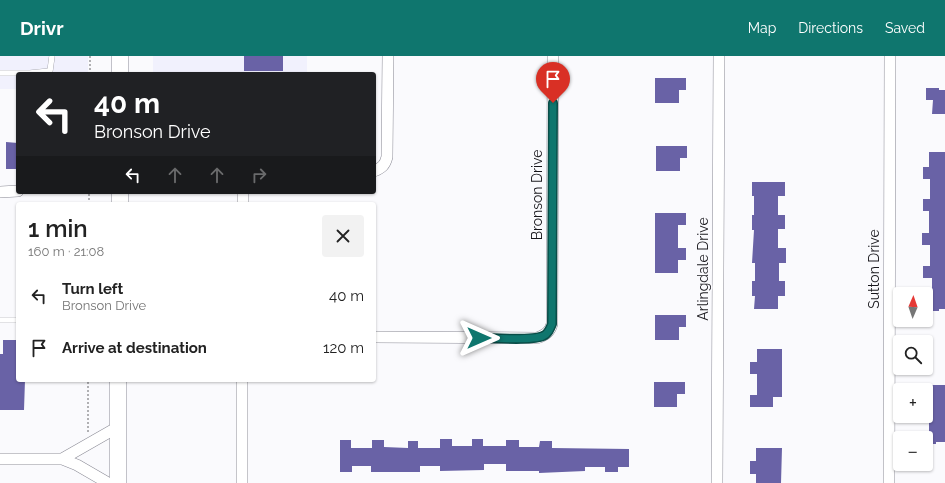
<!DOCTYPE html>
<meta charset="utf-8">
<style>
body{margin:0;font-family:Raleway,sans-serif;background:#f2f2f2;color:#222;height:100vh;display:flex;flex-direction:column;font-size:15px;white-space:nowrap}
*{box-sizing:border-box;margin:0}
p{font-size:13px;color:#767676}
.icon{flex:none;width:22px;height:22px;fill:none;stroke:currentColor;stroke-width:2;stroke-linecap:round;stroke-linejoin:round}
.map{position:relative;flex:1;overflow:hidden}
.side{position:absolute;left:16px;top:146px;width:360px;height:180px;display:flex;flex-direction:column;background:#fff;border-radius:4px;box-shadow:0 1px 3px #0004}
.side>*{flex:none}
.hud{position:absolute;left:16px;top:16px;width:360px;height:122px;border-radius:4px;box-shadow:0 1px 3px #0004;background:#202124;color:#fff;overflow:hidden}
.needle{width:26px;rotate:2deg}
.controls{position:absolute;left:893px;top:231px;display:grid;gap:8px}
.controls a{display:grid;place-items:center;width:40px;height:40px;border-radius:4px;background:#fff;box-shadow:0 1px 3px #0004;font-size:20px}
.pin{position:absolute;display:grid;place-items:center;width:34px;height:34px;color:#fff;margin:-41px -17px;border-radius:50% 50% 50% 0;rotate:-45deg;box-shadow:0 0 4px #0007}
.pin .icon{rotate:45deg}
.me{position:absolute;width:44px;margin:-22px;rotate:90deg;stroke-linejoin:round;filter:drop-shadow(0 0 3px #0008)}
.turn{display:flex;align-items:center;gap:14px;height:84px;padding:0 12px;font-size:18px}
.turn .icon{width:52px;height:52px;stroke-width:2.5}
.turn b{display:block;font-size:28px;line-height:34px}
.lanes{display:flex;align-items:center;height:38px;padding:0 12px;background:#0003;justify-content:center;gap:20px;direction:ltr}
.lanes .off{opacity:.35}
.round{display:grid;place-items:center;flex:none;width:42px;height:42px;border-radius:4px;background:#f2f2f2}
.head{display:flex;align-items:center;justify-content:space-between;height:68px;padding:0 12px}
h1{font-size:24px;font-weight:600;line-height:30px}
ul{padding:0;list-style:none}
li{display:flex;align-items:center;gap:12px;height:52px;padding:0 12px}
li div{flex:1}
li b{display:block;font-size:15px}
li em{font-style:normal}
header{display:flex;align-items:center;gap:24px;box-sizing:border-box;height:56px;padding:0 20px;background:#0f766e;color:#fff}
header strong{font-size:19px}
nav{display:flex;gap:22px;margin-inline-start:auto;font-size:14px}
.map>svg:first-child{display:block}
.built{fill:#f1f1fd}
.building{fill:#6962a6}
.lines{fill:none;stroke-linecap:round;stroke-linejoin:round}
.lane-casing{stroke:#8a8a95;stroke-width:6}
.street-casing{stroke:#8a8a95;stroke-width:12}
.secondary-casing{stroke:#8a8a95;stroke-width:17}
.path{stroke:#b0b0b3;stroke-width:2;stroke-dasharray:2 2;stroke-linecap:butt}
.lane{stroke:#fff;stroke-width:5.5}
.street{stroke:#fff;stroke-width:11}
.secondary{stroke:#fff;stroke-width:16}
.route-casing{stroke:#0a4d48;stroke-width:10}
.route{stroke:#0f766e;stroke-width:7}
.labels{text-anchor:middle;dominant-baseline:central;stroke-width:3;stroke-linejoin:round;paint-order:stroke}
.street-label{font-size:14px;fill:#17161b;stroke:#fafafd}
</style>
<header>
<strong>Drivr</strong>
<nav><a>Map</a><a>Directions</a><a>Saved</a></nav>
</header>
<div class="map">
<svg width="945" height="427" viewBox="0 0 945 427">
<rect width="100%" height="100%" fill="#fafafd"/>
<path class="built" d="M0,0H88V18H18V33H0Z
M153,0H307V18H153Z"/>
<path class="building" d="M244,0H283V15H244Z
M655,22H686V34H679V47H655Z
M926,32H939V34H945V58H932L933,44H926Z
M6,86L18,87V113H6Z
M656,90H687V102H680V115H656Z
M929,96H945V253H939V255H926V243H932V222H923V210H930V189H922V177H929V155H923V143H930V123H923V111H929Z
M752,126H785V140H778V159H785V173H778V192H786V207H779V225H785V240H778V253H754L755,240H752V225H755V207H752L754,174H752V159H754V140H752Z
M655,157H686V169H678V192H686V204H678V217H655Z
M655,259H686V271H679V284H655Z
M3,284H18V324H25L24,354H0V298H3Z
M757,293H782V341H773V351H750V339H757V318H750V306H757Z
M654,326H685V338H677V351H654Z
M931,329H945V386H936V388H926V376H929V355H926V343H931Z
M440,383H452V390H472V383H483V390H506V384H519V391H539L540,385H552V392L629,393V411H618V416H605V411H585V415L539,417V415H506V408H484V414L440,415V410H420V416H371V410H352V416H340V384H351V392H372V384H384V391L408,392V385H418V392H440Z
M756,392H782L781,427H756V418H750V405H756Z"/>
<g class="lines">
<g class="lane-casing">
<path id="lane" d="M0,17H30L50,15L52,0
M0,264H18"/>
</g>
<g class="street-casing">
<path id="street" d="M374,115C382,112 385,109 387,101L388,0
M0,136L18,135
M243,148V136
M374,281L537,282C545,279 550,276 552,268L553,0
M242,324V427
M0,403H62L77,409L108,427
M62,403L118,371
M717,427L719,0
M889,427L890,0"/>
</g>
<g class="secondary-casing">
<path id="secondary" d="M120,18V0
M120,148V136
M118,427V324"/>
</g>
<path class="path" d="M90,18V0
M89,148V136
M88,376V324"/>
<use href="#lane" class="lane"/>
<use href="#street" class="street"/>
<use href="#secondary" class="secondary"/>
</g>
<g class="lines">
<g class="route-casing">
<path id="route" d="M479,282C492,282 533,285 543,280C548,278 550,273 552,268L553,47"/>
</g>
<use href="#route" class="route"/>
</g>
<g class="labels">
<g class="street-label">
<text transform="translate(537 139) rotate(-90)">Bronson Drive</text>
<text transform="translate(703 213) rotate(-90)">Arlingdale Drive</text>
<text transform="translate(874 213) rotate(-90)">Sutton Drive</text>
</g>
</g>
</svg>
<div class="controls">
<a><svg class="needle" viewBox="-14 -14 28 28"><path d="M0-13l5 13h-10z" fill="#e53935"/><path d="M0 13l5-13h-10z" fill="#767676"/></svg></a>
<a><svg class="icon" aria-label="search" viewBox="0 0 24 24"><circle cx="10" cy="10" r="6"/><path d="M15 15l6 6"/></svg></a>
<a>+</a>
<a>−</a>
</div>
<div class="pin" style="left:553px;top:47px;background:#d93025"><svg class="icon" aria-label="arrive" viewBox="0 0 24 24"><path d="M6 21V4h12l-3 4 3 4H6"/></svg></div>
<svg class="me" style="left:479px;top:282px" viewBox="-20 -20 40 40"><path d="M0-17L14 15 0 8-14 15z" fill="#0f766e" stroke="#fff" stroke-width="4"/></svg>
<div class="hud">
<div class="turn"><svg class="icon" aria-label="left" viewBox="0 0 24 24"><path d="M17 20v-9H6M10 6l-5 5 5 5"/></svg><div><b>40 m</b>Bronson Drive</div></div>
<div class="lanes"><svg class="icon" aria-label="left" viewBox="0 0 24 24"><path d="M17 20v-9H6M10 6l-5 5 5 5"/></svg><svg class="icon off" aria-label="ahead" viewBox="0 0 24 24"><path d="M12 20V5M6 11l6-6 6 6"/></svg><svg class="icon off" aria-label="ahead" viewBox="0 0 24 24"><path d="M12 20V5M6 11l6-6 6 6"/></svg><svg class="icon off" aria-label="right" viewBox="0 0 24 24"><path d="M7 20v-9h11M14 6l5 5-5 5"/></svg></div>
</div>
<section class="side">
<div class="head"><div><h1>1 min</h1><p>160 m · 21:08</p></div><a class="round"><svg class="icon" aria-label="close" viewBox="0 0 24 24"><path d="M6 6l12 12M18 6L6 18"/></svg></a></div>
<ul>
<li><svg class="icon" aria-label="left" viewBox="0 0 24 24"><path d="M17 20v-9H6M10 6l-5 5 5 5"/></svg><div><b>Turn left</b><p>Bronson Drive</p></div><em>40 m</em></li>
<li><svg class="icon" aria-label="arrive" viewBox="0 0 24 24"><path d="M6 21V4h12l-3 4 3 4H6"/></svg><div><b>Arrive at destination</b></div><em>120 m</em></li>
</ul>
</section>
</div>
